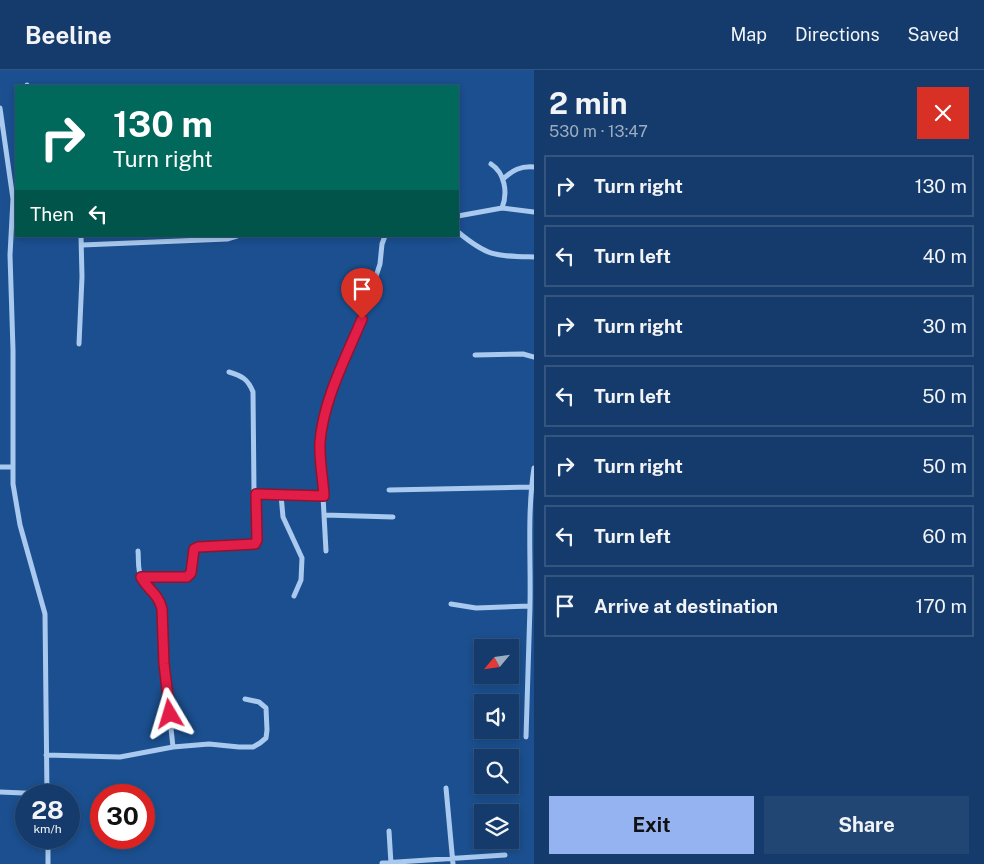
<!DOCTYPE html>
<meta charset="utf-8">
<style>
body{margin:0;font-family:"Public Sans",sans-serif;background:#214673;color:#f1f3f6;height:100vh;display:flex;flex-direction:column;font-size:19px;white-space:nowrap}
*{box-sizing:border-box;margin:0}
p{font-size:16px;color:#9dadc1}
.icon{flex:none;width:28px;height:28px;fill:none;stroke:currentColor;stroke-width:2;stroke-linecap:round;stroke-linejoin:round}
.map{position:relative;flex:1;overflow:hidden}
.details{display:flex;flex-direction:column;background:#143b6b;width:450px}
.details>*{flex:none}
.hud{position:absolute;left:15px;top:15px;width:444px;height:152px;border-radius:0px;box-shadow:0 2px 8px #0003,0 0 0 1px #33557e;background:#00695c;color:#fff;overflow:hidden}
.needle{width:32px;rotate:241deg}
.controls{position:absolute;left:474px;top:569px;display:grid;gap:10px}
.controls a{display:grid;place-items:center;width:45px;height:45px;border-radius:0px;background:#143b6b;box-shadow:0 2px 8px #0003,0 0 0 1px #33557e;font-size:25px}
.speed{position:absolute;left:15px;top:714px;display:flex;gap:10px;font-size:25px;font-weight:700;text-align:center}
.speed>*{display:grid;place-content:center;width:65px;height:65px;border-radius:50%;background:#143b6b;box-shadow:0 2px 8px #0003,0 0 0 1px #33557e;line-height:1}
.speed small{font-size:12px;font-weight:400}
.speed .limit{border:8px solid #d22;background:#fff;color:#111}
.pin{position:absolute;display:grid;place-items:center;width:42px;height:42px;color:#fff;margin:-51px -21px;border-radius:50% 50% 50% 0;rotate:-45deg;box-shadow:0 0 5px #0007}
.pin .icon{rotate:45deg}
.me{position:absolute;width:55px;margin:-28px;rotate:353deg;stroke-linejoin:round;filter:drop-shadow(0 0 4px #0008)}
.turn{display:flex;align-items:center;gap:18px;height:105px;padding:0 15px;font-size:22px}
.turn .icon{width:65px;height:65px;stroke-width:2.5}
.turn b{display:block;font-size:35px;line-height:42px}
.then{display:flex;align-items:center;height:48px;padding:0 15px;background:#0003;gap:10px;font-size:19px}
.round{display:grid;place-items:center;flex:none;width:52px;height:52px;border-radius:0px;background:#214673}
.headline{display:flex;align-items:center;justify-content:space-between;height:85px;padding:0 15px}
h1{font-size:30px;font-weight:700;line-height:38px}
.button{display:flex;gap:10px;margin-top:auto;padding:10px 15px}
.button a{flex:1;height:58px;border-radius:0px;background:#95b2f1;color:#111;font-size:20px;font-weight:700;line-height:58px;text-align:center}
.button a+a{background:#214673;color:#f1f3f6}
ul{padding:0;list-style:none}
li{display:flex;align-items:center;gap:15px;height:62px;margin:0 10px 8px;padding:0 5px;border:2px solid #33557e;border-radius:0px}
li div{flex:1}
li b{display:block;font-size:19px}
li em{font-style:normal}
header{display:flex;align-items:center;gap:30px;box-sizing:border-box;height:70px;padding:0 25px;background:#143b6b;border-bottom:1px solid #33557e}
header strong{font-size:24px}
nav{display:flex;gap:28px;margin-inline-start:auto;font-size:18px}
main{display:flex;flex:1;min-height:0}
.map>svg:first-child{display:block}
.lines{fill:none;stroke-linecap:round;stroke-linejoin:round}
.minor{stroke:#a9c9ee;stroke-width:5}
.route-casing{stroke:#92132f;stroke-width:12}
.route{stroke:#e11d48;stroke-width:9}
</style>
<header>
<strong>Beeline</strong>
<nav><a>Map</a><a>Directions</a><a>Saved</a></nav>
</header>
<main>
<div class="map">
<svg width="534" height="794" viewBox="0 0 534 794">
<rect width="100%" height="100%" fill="#1b4f8f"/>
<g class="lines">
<path class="minor" d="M27,15V16
M0,38L13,129L10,185L13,280V414L20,455L45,544L47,725
M503,109C513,100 520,96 534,97
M502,138L534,142
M458,146L502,138C508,123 505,103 491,94
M458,162C488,187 496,186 534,187
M82,175L227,169L237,166
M79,274L82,207L81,166
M475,285L523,284L534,287
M229,302C242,306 248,309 253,322L254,422L258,425L324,426
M0,397H11
M389,420L531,417
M281,425L283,447L302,488L301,510L294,526
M325,445L393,447
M138,481C139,490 137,501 142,509C148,522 158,523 162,539L164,594L173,677
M326,481L320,372L327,338L341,297L362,249L380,194L382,174L385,166
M141,507H187L191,503L194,479L197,477L255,474L257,470L256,424
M451,534L476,538L530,536
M526,667C527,624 529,580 530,536C531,490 527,444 534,398
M46,685L120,687L173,677L209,674L239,677H253L260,673L266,668L267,660L266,638L259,632L245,629
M446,718L453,794
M0,722L47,724
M389,761L391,794
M48,768V794
M382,793L505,785"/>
</g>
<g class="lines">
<g class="route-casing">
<path id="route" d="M170,644L164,594L162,539C158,523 148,520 141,507H187L191,503L194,479L198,477L255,474L257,470L256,424L324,426C323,408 319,390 320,372C323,331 346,287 362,249"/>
</g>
<use href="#route" class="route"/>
</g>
</svg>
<div class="controls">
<a><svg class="needle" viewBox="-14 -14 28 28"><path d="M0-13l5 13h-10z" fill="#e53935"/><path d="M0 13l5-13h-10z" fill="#9dadc1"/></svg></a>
<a><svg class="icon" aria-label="sound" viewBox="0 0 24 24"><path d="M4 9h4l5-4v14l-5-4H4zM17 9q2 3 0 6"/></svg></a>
<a><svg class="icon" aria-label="search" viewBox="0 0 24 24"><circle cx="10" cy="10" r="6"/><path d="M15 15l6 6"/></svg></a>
<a><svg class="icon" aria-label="layers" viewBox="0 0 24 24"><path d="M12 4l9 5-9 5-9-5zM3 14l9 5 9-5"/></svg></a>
</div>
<div class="speed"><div>28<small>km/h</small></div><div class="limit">30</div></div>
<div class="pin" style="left:362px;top:249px;background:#d93025"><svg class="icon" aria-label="arrive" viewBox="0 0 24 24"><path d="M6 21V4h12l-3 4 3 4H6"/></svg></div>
<svg class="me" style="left:170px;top:644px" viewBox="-20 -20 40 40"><path d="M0-17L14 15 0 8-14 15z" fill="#e11d48" stroke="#fff" stroke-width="4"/></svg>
<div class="hud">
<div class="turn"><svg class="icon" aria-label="right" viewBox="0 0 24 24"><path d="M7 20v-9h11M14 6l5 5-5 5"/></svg><div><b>130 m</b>Turn right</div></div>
<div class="then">Then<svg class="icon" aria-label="left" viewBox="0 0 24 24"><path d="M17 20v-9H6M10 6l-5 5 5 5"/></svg></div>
</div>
</div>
<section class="details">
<div class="headline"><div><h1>2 min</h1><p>530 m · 13:47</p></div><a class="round" style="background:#d93025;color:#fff"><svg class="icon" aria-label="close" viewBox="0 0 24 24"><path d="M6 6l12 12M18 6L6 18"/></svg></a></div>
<ul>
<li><svg class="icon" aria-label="right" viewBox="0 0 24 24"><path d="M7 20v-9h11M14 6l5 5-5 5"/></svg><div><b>Turn right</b></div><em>130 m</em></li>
<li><svg class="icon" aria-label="left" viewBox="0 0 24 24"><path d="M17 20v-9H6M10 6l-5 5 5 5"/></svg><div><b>Turn left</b></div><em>40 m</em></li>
<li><svg class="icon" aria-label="right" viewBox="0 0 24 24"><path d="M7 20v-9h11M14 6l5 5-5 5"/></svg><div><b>Turn right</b></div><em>30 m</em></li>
<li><svg class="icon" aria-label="left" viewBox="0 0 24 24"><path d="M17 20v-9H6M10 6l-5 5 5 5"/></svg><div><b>Turn left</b></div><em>50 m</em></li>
<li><svg class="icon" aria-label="right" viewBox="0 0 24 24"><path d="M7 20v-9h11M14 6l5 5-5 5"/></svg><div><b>Turn right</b></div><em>50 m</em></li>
<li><svg class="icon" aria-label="left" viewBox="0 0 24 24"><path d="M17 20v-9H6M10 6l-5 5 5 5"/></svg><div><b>Turn left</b></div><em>60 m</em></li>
<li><svg class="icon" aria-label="arrive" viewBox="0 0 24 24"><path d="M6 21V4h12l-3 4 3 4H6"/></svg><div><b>Arrive at destination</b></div><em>170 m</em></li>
</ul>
<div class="button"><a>Exit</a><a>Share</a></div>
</section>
</main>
